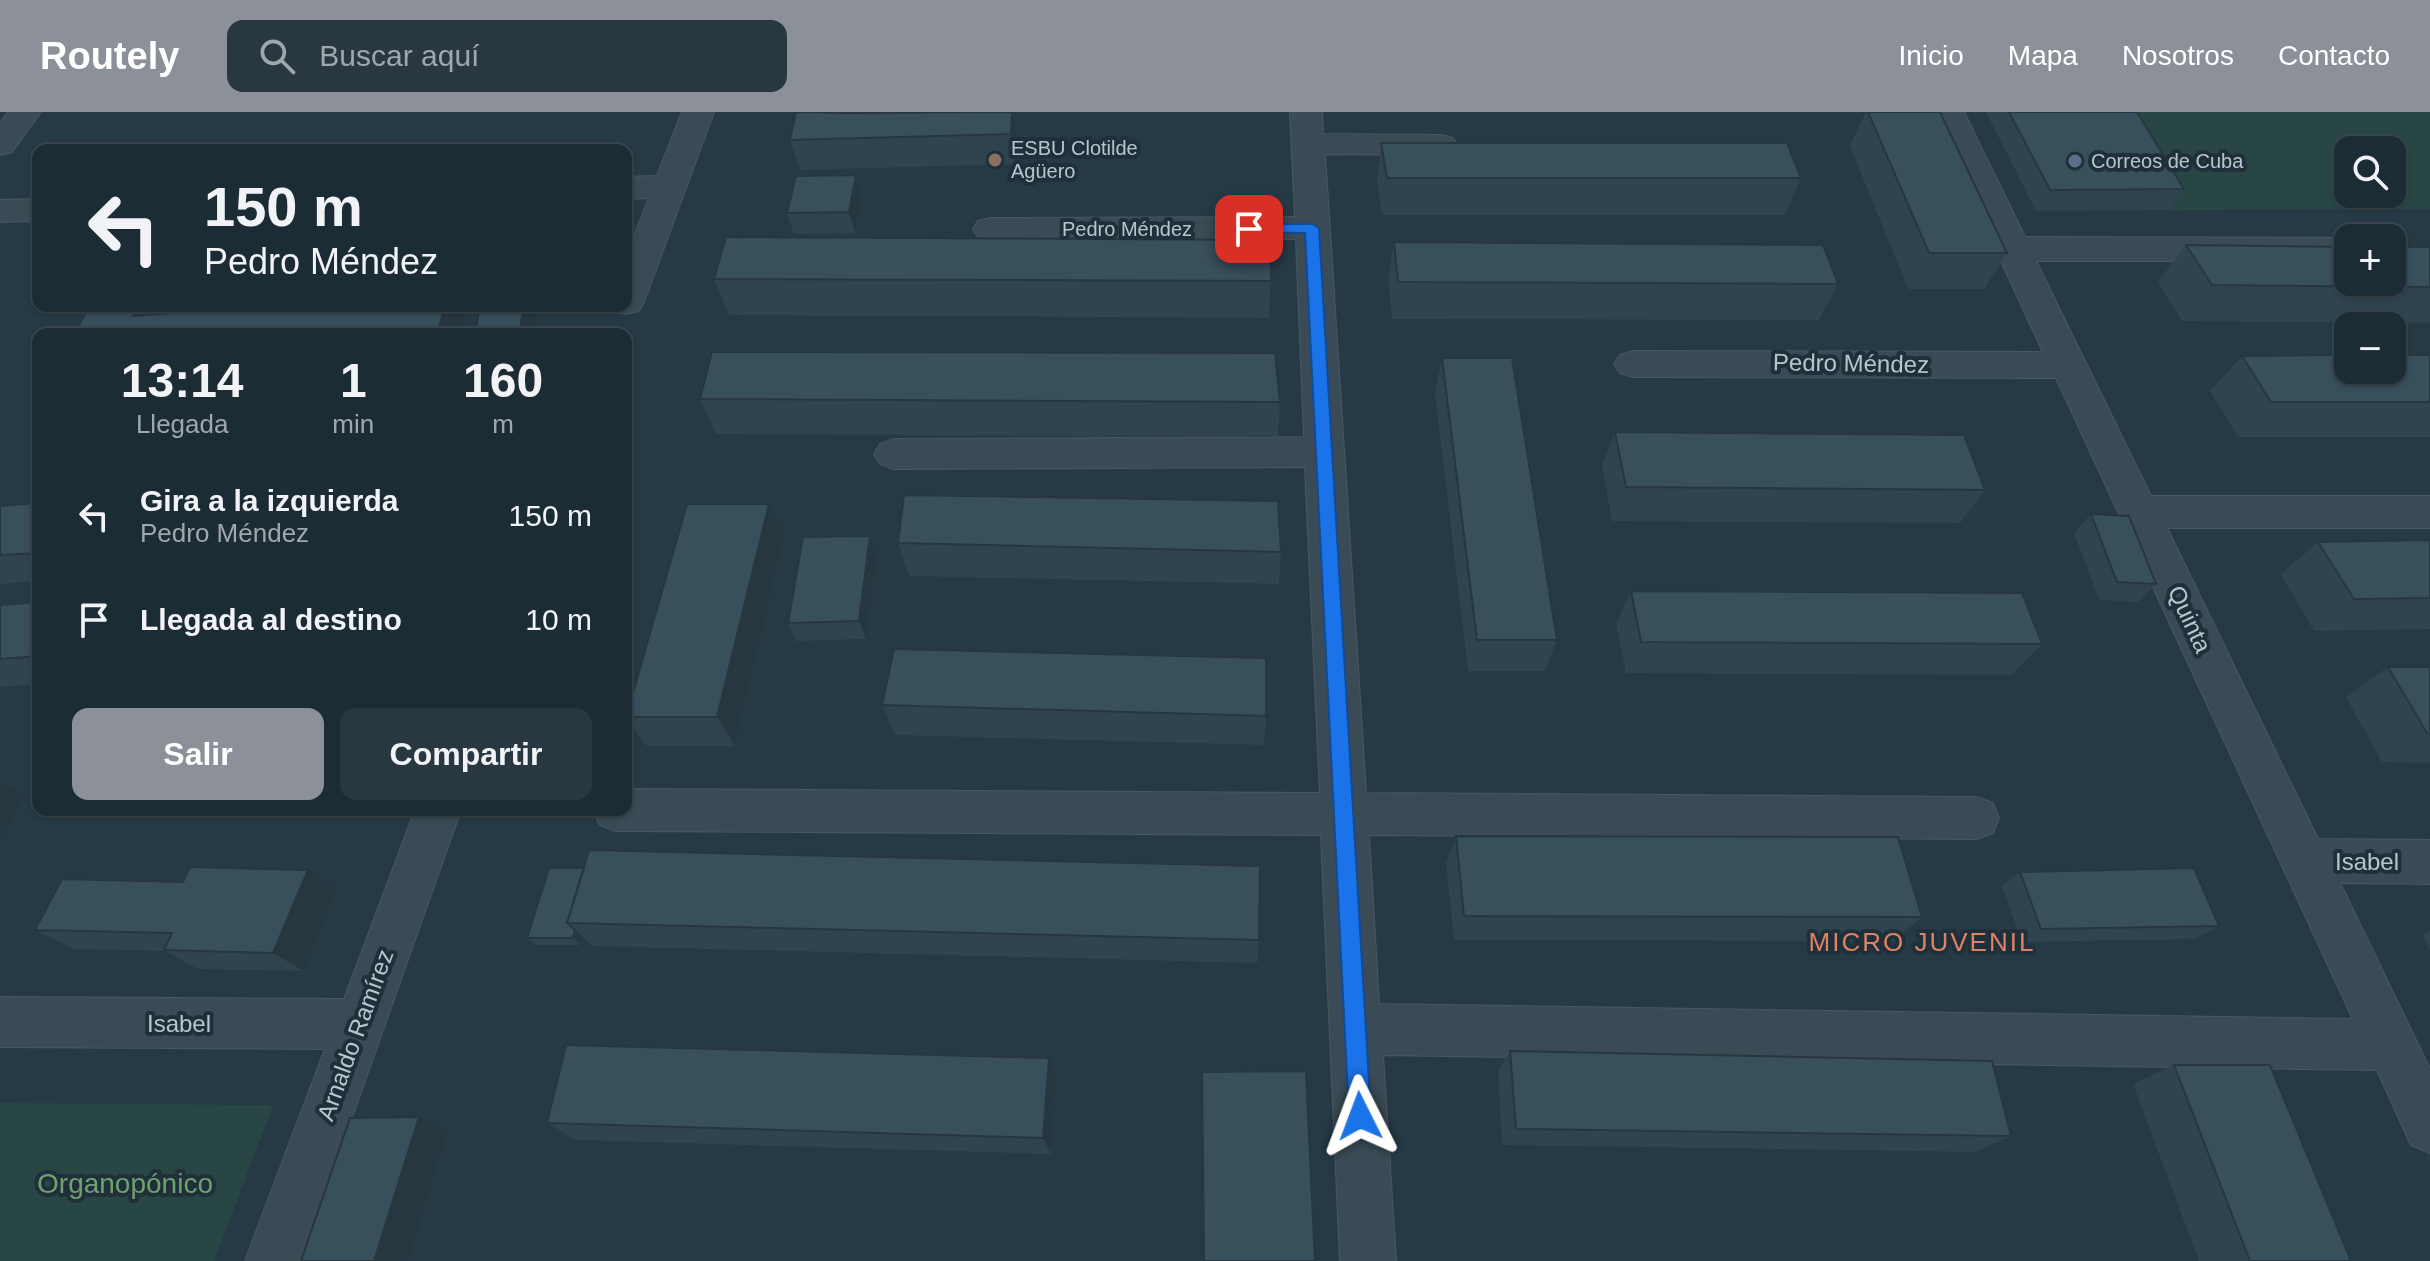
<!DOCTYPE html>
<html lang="es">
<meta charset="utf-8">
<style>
body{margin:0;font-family:Helvetica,sans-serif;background:#293840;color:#f1f3f6;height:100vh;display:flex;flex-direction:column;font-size:30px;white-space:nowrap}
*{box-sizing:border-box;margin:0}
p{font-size:26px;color:#a0a7ac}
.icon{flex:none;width:44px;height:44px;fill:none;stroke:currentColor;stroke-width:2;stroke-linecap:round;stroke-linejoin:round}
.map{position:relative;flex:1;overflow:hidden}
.panel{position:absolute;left:32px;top:216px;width:600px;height:488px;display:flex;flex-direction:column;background:#1c2c34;border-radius:16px;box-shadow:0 2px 6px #0004,0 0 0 2px #3a484f}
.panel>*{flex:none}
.hud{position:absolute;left:32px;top:32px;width:600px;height:168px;border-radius:16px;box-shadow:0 2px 6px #0004,0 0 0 2px #3a484f;background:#1c2c34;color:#f1f3f6;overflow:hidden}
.controls{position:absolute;left:2334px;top:24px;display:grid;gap:16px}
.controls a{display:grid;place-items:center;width:72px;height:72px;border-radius:16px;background:#1c2c34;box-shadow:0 2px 6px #0004,0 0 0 2px #3a484f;font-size:40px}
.pin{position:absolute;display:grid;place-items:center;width:68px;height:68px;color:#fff;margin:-34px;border-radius:16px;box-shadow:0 4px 12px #0006}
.me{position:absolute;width:88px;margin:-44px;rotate:357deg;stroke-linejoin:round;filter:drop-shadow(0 0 6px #0008)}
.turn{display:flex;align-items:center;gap:28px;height:168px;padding:0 40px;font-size:36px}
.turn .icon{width:104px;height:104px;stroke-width:2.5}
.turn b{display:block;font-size:56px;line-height:68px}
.eta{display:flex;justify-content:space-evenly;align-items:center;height:136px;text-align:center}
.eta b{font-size:48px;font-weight:700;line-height:56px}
.primary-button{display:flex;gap:16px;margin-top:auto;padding:16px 40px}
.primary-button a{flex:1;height:92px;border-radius:16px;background:#8c9099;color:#fff;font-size:32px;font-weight:700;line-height:92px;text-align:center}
.primary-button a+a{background:#293840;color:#f1f3f6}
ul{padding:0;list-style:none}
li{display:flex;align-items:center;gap:24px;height:104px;padding:0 40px}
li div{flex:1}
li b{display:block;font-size:30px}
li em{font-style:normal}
header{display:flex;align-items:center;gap:48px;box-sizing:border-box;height:112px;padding:0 40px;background:#8c9099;color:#fff}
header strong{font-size:38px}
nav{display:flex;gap:44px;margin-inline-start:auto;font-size:28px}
.search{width:560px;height:72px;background:#293840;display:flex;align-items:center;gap:20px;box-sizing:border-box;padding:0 28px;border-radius:16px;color:#a0a7ac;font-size:30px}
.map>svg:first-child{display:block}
.green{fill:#284744;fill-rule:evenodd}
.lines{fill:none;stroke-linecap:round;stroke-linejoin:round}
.minor-casing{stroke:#485761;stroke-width:2}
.minor{fill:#3b4b55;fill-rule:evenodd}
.wall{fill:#30444f}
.shaded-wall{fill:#273740}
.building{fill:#384f5c;stroke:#273740;stroke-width:2}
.route{fill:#1a73e8;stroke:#114b97;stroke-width:2}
.education-dot{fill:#8d6e63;stroke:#1f303b;stroke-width:3}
.service-dot{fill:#5c6f8a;stroke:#1f303b;stroke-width:3}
.labels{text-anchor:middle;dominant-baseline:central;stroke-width:8;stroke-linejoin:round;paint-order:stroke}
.far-poi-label{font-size:20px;fill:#b9c5ce;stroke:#1f303b;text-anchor:start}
.far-street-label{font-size:20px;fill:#b9c5ce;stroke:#1f303b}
.street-label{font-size:24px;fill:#b9c5ce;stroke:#1f303b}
.neighbourhood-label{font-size:26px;letter-spacing:2px;fill:#dd8265;stroke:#1f303b}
.near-park-label{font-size:28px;fill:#6fa070;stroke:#1f303b}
</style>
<header>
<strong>Routely</strong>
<div class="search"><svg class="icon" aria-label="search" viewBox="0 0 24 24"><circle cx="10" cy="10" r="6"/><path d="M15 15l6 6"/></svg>Buscar aquí</div>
<nav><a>Inicio</a><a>Mapa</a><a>Nosotros</a><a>Contacto</a></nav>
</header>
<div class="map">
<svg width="2430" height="1149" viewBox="0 0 2430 1149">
<rect width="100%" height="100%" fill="#263a46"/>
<path class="green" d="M2111,0H2430V97L2169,98ZM2348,38H2392V82H2348Z
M0,991L273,993L214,1149H0Z"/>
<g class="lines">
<g class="minor-casing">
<path id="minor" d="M8,0H41L12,40L0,43V11Z
M682,0H714L644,190L639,199L626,202L613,199L610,194H626V144L649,86L626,87V65L657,64Z
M1290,0H1322L1323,22L1441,23L1453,26L1457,33L1453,40L1441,43L1325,42L1366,681L1976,685L1993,691L1999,706L1993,721L1976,727L1369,723L1379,892L2353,907L2056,266L1633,265L1620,261L1614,252L1620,243L1633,239L2043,240L1932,0H1964L2025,125L2351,126H2348V149H2036L2151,384H2430V416H2167L2318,727L2430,728V772L2340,771L2430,957V1041L2411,1033L2377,958L1383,943L1396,1149H1340L1321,723L616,719L600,713L593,698H626V677L1320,681L1305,355L894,357L880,352L874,342L880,332L894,327L1304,325L1296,127L990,128L978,125L973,117L978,109L990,106L1295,105Z
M38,87V109L0,110V88Z
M415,698H461L301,1149H245L325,937L0,935V885L344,887Z"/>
</g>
<use href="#minor" class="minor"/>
</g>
<path class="wall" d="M1866,0H1940L2007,141L1984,177H1908L1850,34Z
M1986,0H2137L2184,77L2169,98L2036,99Z
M1015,13L1017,26L1015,52L800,58L790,28Z
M1381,31L1801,66L1785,103H1382L1377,68Z
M856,63L862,84L855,121L794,122L787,101Z
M1394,130L1838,172L1819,208L1392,207L1388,167Z
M2186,133L2430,135V211L2182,209L2158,170Z
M714,167L1271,169L1269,206L729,203Z
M2430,243V325H2238L2210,279L2242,244Z
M1442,246L1557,528L1545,559H1468L1435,281Z
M700,287L1280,290L1278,325L716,322Z
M1615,320L1985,378L1960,411L1612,409L1602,354Z
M38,391V469L0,472V394Z
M2091,402L2156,472L2138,490L2099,488L2074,421Z
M870,424L877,443L866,527L796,529L788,511Z
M784,425L735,634H647L626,606V601Z
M2430,428V517L2314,519L2281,462L2318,430Z
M898,431L1281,440L1279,472L909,464Z
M1631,479L2042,532L2012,563L1626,561L1616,511Z
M38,490V572L0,575V493Z
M2388,555H2430V651L2382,650L2346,585Z
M882,593L1266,604L1264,633L895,623Z
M1456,724L1922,805L1894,829L1454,828L1446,750Z
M549,756L1259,828L1257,851L593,834L583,825L580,833H535L527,826Z
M2020,760L2219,814L2196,827L2022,830L2002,774Z
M337,778L304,859L198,857L165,839L73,837L35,818Z
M2430,819V839L2422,823Z
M1510,939L2011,1024L1976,1040L1502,1033L1498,959Z
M1049,946L1056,966L1051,1042L576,1028L547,1011Z
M2174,953L2351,1149H2199L2133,972Z"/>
<path class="shaded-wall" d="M1012,0H1015V13L1017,26L1015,52L1011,22Z
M856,63L862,84L855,121L849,100Z
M138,194H177L164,222L133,204Z
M445,194H457L467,210L464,222H437Z
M524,194H539L534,222H519Z
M769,392L784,425L735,634L717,605Z
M870,424L877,443L866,527L859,509Z
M0,669L24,684L0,728Z
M308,758L337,778L304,859L273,841Z
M575,818L583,825L580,833L573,826Z
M1049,946L1056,966L1051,1042L1043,1026Z
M419,1005L447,1019L408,1149H374Z"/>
<path class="building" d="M796,0L847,1L1012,0L1011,22L790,28Z
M1868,0H1940L2007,141H1929Z
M2009,0H2137L2184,77L2050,78Z
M1381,31H1787L1801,66H1387Z
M856,63L849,100L787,101L796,64Z
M726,125L1271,128V169L714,167Z
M1394,130L1823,133L1838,172L1398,170Z
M2186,133L2348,135V170H2392V135H2430V175L2212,173Z
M89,194H138L133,204L272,194H445L437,222H75Z
M480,194H524L519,222H475Z
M712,240L1275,241L1280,290L700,287Z
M2348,243V258H2392V243H2430V290H2271L2242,244Z
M1442,246H1512L1557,528H1477Z
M1615,320L1964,323L1985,378L1626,375Z
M904,383L1278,389L1281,440L898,431Z
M38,391V441L0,443V394Z
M687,392H769L717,605H626Z
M2091,402L2129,404L2156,472L2117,470Z
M870,424L859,509L788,511L803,425Z
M2430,428V486L2354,487L2318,430Z
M1631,479L2022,481L2042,532L1641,530Z
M38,490V544L0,547V493Z
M894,537L1266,546V604L882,593Z
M2388,555H2430V622L2427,621Z
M1456,724L1898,725L1922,805L1464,804Z
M589,738L1260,754L1259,828L567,811Z
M190,755L308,758L273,841L164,838L172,821L35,818L62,767L183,770Z
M549,756H584L567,811L575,818L573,826H527Z
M2194,756L2219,814L2041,817L2020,760Z
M566,933L1049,946L1043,1026L547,1011Z
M1510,939L1992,949L2011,1024L1516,1017Z
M2174,953H2270L2351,1149H2250Z
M1306,959L1315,1149H1204L1202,960Z
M419,1005L374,1149H301L350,1006Z"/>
<path class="route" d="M1249,112H1312L1319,116L1371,1004L1368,1012L1360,1015L1353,1012L1349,1004L1305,121L1244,120V113Z"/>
<circle class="education-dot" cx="995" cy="48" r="8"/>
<circle class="service-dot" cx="2075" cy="49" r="8"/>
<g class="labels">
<g class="far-poi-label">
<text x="1011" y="36">ESBU Clotilde<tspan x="1011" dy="23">Agüero</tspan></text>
<text x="2091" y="49">Correos de Cuba</text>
</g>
<g class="far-street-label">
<text x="1127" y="117">Pedro Méndez</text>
</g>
<g class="street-label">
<text transform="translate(1851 251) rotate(1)">Pedro Méndez</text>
<text transform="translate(2190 507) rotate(65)">Quinta</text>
<text x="2367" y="749">Isabel</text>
<text x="179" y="911">Isabel</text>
<text transform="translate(355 923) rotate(-70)">Arnaldo Ramírez</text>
</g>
<g class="neighbourhood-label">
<text x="1922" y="830">MICRO JUVENIL</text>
</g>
<g class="near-park-label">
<text x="125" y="1071">Organopónico</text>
</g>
</g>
</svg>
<div class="controls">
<a><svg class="icon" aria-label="search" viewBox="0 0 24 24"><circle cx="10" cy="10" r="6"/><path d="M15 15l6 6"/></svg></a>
<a>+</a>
<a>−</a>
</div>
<div class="pin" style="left:1249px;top:117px;background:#d93025"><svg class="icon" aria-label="arrive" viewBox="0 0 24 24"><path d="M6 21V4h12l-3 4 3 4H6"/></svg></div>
<svg class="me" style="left:1360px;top:1004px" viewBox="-20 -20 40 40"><path d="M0-17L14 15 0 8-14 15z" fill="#1a73e8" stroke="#fff" stroke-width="4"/></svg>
<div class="hud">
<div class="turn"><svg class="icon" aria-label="left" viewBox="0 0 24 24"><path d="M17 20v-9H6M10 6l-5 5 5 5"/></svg><div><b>150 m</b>Pedro Méndez</div></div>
</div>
<section class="panel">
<div class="eta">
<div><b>13:14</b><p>Llegada</p></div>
<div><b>1</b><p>min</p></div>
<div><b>160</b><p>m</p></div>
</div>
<ul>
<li><svg class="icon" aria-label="left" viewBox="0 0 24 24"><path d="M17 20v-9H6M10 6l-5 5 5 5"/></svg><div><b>Gira a la izquierda</b><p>Pedro Méndez</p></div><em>150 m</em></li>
<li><svg class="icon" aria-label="arrive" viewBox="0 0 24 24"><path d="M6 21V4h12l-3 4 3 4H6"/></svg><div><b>Llegada al destino</b></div><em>10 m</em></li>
</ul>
<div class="primary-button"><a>Salir</a><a>Compartir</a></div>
</section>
</div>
